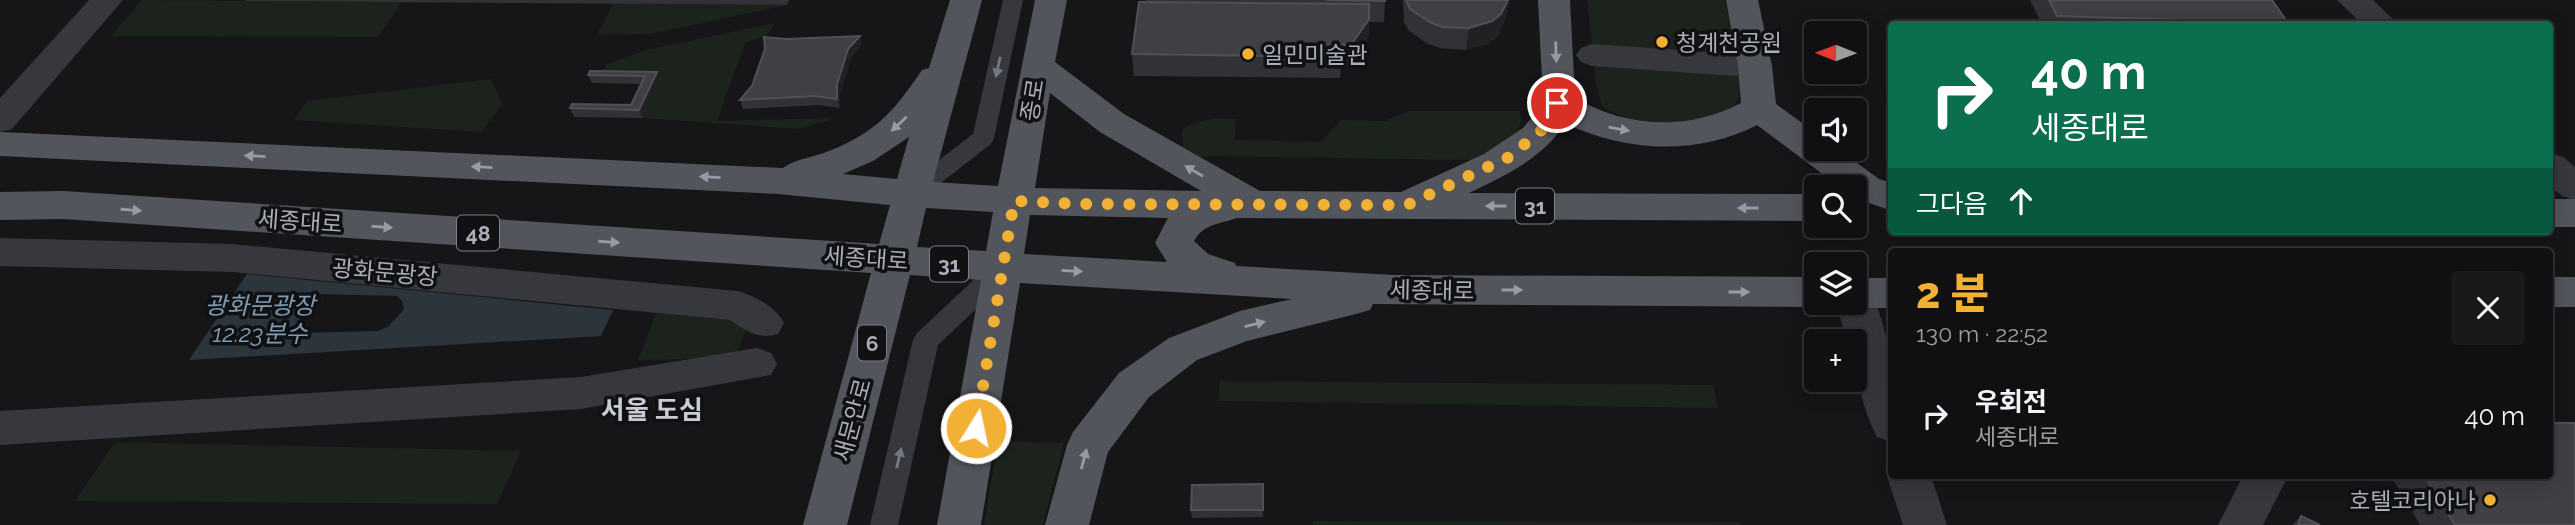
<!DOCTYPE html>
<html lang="ko">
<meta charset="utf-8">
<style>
body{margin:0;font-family:Raleway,"Noto Sans KR",sans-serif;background:#19191b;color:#f1f3f6;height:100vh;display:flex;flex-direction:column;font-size:26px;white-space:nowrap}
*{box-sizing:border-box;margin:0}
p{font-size:23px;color:#9c9d9f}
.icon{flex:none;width:38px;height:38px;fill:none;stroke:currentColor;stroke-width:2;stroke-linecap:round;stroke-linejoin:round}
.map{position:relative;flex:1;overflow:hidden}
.panel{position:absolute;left:1888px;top:248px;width:665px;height:231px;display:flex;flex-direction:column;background:#101012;border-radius:7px;box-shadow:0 4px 18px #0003,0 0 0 2px #303032}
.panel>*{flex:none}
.guide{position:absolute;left:1888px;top:21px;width:665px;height:214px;border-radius:7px;box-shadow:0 4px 18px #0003,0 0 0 2px #303032;background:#0b6e4f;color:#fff;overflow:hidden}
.needle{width:46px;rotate:271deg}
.controls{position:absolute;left:1804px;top:21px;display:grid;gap:14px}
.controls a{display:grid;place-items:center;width:63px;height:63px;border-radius:7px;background:#101012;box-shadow:0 4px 18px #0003,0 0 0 2px #303032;font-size:35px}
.pin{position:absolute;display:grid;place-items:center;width:60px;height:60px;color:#fff;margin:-30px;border:4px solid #fff;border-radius:50%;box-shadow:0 2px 7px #0007}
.me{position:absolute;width:77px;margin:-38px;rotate:10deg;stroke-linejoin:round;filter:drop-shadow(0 0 5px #0008)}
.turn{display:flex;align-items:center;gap:24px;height:147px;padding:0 28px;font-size:32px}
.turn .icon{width:91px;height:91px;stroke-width:2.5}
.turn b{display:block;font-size:49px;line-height:60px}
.then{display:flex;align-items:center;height:66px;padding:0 28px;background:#0003;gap:14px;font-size:26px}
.round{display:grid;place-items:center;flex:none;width:74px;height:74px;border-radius:7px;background:#19191b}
.headline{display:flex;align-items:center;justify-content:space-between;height:119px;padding:0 28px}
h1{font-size:42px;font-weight:800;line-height:52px;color:#f2b134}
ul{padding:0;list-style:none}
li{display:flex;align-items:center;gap:21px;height:98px;padding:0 28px}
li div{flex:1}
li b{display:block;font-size:26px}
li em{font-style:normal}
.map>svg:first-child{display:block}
.green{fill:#1c231d}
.water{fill:#2c353c;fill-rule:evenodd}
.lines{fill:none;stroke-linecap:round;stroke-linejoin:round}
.service{fill:#37383d;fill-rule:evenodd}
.pedestrian{fill:#37383d;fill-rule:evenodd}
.minor{fill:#37383d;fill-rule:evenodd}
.tertiary{fill:#37383d;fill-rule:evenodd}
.primary{fill:#53555c;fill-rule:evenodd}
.wall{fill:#323236}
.shaded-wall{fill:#212124}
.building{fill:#3f3f44;stroke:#4f5156;stroke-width:2}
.oneway{fill:#979ba6}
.oneway2{fill:#757881}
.route{stroke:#f2b134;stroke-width:12;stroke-dasharray:0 21.6}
.poi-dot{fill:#f2b134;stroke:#111113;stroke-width:2.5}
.labels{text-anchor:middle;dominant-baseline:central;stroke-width:7;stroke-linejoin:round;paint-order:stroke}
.shield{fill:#111113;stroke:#7b7e86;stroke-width:2}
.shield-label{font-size:21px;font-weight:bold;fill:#a8adb8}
.poi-label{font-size:23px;fill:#a8adb8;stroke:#111113;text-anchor:start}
.street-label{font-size:23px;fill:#a8adb8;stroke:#111113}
.water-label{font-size:24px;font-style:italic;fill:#7f9bb3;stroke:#111113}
.quarter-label{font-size:26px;font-weight:bold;fill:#c9ccd4;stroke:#111113}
</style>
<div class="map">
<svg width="2575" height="525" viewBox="0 0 2575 525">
<rect width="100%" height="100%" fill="#161618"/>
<path class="green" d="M142,0L402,2L378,37L111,36Z
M1587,0H1725C1729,23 1746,81 1737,101C1732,114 1678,126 1663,127C1647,128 1616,115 1602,106L1597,89Z
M613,4H614L787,5L650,34L597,35Z
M775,23L767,35L745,43L717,121L835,118L799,129L643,118L660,80L594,79L608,64L646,50Z
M491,79L502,104L482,132L294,120L307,101Z
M1410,111H1520L1521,120L1517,134L1474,160L1198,156L1183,146L1182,130C1201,118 1214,118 1236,119L1235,140L1321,142L1341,120L1385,121Z
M656,313L749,322L735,358L638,360Z
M1220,381L1713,385L1718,408L1218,401Z
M998,441L1064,443L1043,525H984Z
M115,442L521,451L497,504L75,501Z
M1313,521L1740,522V525H1313Z"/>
<path class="water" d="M247,274L613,310L601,336L189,360ZM316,294L397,296L402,301L404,309L389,326L378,331L293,333Z"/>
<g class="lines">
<path class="service" d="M1003,0H1023L994,138L991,144L920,199L912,201L904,199L900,193L904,187L973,134Z
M1002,260L1011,262L1014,269L1011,276L938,345L898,525H870L913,340L917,333L993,262Z"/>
<path class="pedestrian" d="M1592,44L1736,54L1747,57L1752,65L1747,73L1736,76L1592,66L1581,62L1576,55L1581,48Z
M0,238L232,244L738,291C756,297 775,306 784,323L778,334C758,340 747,331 730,320L232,272L0,266Z
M757,348L771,353L777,364L771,375L581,409L0,445V411L581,377Z"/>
<path class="minor" d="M89,0H123L12,129L0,132V98Z
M1855,285L1869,289C1895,339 1892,388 1892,442L1877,437C1862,408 1855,374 1855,341H1847L1836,303H1855Z
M1892,467V476H1931L1947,525H1903L1887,476Z
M2243,476H2288L2263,525H2218Z"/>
<path class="tertiary" d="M2337,0H2373L2398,24H2362Z
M2550,153L2563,157L2575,167V200L2562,196L2550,186Z"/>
<path class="primary" d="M950,0H982L933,182L998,186L1035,0H1067L1055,62L1124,114L1260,191L1401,192L1484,154L1523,128L1534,115L1540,103L1542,80L1538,0H1570L1575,98C1627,128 1688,131 1741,103L1738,66L1726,0H1758L1772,66L1776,104L1816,133V149H1838L1879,179L1892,183V211L1855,198V187H1840L1757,125C1698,156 1624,152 1565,123C1544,158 1504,176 1469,193L1816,194V221L1237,218C1220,224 1203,224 1194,241L1208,254L1235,263L1236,266L1394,275L1816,277V303H1830L1816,307L1373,304L1370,310L1356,314L1247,341L1197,360L1149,397L1108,452L1089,525H1045L1067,445L1073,432L1119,373L1169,338L1240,311L1292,299L1020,283L981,525H937L981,280L910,275L847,525H803L871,273L63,219L0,220V192L63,191L879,244L890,205L778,194L0,156V132L783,168C794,159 815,157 829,151C877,132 894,111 922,70L929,68ZM1050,93L1100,132L1201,191L1035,188ZM909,137L897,179L843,174L873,161ZM926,208L993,212L986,251L917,247ZM1030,215L1168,218L1155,243L1167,262L1024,254Z
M2550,199H2575V227H2550Z
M2550,277H2575V307H2550Z
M1855,278H1892V308H1855L1841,304L1855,303Z"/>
</g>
<path class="wall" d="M245,0H789L787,5L246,1Z
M1146,0H1385L1384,22H1369L1368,41L1350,67L1341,66L1340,78L1134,76L1132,54Z
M1403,0H1509L1506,17L1498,36L1489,43L1466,50L1440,48L1428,44L1409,31L1404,22Z
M2030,0H2272L2288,23L2287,24H2042Z
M786,39L862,44L851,58L840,93V108L819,105L743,109L740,100L752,86Z
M657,72L661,80L643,118L574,117L570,108L631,105L641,84L592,83L588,75Z
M2391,476H2550L2575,525H2420Z
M1263,484V517L1192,518L1191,510Z
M2301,516L2320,525H2292Z"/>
<path class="shaded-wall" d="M1508,0H1509L1506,17L1498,36L1489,43L1466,50L1469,28Z
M1369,19L1368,41L1350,67L1351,45Z
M860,36L862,44L851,58L840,93V108L837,99V84L848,49Z
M657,72L661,80L643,118L639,110Z"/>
<path class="building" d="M1326,0H1385V1Z
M1406,0H1508L1501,14L1492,21L1469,28L1442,27L1430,22L1410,9Z
M2049,0H2272L2288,23L2057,16Z
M1139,2L1369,4V19L1351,45H1341V57L1132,54Z
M860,36L848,49L837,84V99L816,96L740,100L752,86L765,49L764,37L786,39Z
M590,71L657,72L639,110L570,108L572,104L631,105L645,76L588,75Z
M2550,423H2575V525H2455L2425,476H2550Z
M1263,484V510H1191L1192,485Z
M2301,516L2320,525H2298Z"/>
<defs><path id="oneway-solid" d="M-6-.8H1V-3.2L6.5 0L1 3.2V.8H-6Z" transform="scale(1.75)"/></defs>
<g class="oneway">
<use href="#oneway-solid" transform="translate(1556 52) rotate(88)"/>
<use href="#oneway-solid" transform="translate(899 124) rotate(137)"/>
<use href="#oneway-solid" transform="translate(1619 129) rotate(10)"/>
<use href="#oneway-solid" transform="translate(255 156) rotate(-177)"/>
<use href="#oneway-solid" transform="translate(482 167) rotate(-177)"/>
<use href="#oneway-solid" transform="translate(1194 171) rotate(-150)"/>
<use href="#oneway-solid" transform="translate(710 177) rotate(-177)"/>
<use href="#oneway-solid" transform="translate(1496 206) rotate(-180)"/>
<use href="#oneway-solid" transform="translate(1748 208) rotate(-180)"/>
<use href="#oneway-solid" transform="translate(131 210) rotate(4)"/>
<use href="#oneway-solid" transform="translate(382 227) rotate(4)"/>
<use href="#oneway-solid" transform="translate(609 242) rotate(4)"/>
<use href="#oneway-solid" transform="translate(1072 271) rotate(3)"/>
<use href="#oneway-solid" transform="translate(1512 290)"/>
<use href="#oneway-solid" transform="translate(1739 292)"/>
<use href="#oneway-solid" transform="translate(1255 324) rotate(-14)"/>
<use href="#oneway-solid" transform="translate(1084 459) rotate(-75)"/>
</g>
<g class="oneway2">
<use href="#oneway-solid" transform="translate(998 67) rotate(102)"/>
<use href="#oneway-solid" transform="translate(899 458) rotate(-77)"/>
</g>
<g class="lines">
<path class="route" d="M976,428L1014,201L1081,204L1407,205L1509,157L1543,129L1557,103"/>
</g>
<g class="poi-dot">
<circle cx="1662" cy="42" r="7"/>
<circle cx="1248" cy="54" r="7"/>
<circle cx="2490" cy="500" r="7"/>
</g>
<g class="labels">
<g class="shield">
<rect x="1516" y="188.5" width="38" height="35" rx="5"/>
<rect x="457" y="215.5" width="42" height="35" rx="5"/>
<rect x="930" y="246.5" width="38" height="35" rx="5"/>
<rect x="858" y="325.5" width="28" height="35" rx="5"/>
</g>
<g class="shield-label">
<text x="1535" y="206">31</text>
<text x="478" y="233">48</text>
<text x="949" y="264">31</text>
<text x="872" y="343">6</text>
</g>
<g class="poi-label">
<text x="1676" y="42">청계천공원</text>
<text x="1262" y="54">일민미술관</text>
<text x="2476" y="500" text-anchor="end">호텔코리아나</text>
</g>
<g class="street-label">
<text transform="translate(1032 100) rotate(-81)">종로</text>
<text transform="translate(300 221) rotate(4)">세종대로</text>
<text transform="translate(866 258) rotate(4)">세종대로</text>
<text transform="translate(385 272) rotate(5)">광화문광장</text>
<text transform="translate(1432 290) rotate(1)">세종대로</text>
<text transform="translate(852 420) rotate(-75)">새문안로</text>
</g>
<g class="water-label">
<text x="260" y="305">광화문광장<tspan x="260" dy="28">12.23분수</tspan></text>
</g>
<g class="quarter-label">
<text x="652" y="410">서울 도심</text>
</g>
</g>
</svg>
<div class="controls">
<a><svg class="needle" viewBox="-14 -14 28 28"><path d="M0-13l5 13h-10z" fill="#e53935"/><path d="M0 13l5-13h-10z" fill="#9c9d9f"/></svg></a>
<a><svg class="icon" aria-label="sound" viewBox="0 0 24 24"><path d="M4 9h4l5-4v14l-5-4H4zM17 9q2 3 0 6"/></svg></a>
<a><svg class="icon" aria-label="search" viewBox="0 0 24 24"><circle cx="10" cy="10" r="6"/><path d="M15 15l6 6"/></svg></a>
<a><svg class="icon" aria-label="layers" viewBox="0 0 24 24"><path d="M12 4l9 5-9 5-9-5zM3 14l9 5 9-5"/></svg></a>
<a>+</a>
</div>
<div class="pin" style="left:1557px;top:103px;background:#d93025"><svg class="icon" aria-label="arrive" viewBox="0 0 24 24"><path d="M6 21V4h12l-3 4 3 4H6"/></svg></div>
<svg class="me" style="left:976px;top:428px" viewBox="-20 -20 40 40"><circle r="17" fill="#f2b134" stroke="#fff" stroke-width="3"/><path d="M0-11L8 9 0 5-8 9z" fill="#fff"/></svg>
<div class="guide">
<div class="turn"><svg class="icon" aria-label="right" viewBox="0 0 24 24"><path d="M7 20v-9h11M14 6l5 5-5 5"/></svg><div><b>40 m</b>세종대로</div></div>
<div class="then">그다음<svg class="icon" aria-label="ahead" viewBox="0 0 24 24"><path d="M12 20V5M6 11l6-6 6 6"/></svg></div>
</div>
<section class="panel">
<div class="headline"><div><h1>2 분</h1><p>130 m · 22:52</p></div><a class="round"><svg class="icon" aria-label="close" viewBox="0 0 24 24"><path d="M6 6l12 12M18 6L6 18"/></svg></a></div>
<ul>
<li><svg class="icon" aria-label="right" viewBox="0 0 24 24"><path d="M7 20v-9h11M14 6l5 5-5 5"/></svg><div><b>우회전</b><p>세종대로</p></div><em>40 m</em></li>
</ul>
</section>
</div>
